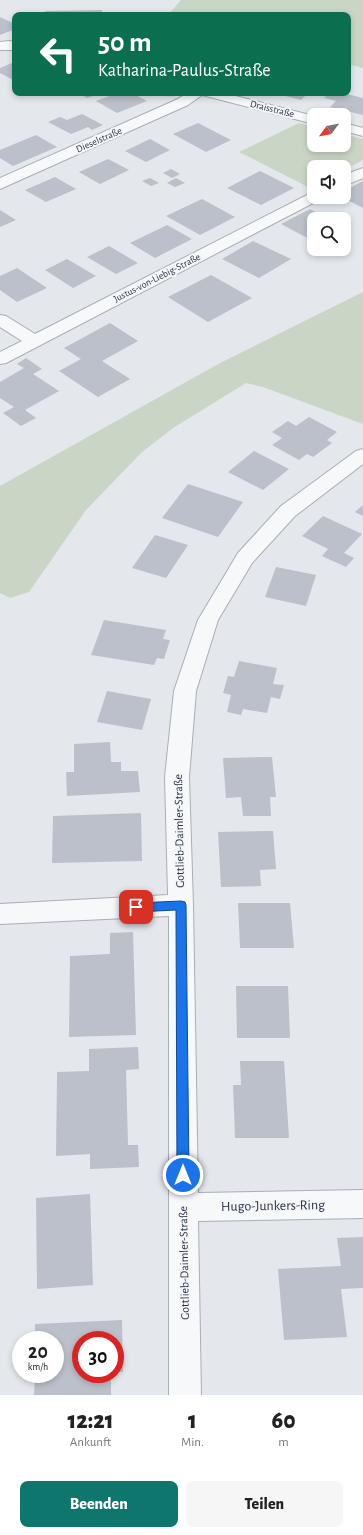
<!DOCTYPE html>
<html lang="de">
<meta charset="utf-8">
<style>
body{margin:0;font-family:"Alegreya Sans",sans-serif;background:#f6f6f6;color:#222;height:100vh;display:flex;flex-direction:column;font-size:15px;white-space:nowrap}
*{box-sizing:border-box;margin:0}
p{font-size:13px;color:#767676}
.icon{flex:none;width:22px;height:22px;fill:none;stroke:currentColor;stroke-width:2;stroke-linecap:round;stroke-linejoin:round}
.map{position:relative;height:1395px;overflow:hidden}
.sheet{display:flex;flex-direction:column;background:#fff;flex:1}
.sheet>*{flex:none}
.hud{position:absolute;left:12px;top:12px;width:339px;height:84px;border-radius:8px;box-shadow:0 2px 6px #0003;background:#0b6e4f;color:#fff;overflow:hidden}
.needle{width:26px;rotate:238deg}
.buttons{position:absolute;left:307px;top:108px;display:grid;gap:8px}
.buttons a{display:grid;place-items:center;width:44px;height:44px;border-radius:8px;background:#fff;box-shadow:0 2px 6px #0003;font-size:20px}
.speed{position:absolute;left:12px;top:1331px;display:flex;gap:8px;font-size:20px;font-weight:700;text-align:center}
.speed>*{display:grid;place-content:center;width:52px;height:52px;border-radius:50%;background:#fff;box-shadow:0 2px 6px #0003;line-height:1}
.speed small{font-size:10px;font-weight:400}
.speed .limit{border:6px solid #d22;background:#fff;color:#111}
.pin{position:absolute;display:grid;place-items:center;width:34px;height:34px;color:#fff;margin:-17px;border-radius:8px;box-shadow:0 2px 6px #0006}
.me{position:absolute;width:44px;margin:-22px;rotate:0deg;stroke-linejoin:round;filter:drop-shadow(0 0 3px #0008)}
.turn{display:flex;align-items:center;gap:14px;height:84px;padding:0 20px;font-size:18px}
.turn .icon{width:52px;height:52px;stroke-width:2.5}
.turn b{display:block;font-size:28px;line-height:34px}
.eta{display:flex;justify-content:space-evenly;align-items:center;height:68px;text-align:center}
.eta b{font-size:24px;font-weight:800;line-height:28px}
.cta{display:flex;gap:8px;margin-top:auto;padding:8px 20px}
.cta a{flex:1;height:46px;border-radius:8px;background:#0f766e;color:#fff;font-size:16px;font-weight:800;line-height:46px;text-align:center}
.cta a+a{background:#f6f6f6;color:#222}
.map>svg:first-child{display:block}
.green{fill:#c9d6c5}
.building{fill:#bbc0ca}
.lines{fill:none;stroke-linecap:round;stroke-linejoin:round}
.minor-casing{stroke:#a9aeb7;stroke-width:2}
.minor{fill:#f7f8fa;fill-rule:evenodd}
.route{fill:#1a73e8;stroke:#114b97}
.labels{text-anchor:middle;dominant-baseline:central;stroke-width:4;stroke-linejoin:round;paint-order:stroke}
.far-street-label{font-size:10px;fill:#2b3445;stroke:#f4f6f9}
.street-label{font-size:12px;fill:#2b3445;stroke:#f4f6f9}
.near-street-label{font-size:14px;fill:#2b3445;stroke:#f4f6f9}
</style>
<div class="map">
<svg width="363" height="1395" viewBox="0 0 363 1395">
<rect width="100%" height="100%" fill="#e4e7ec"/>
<path class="green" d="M181,0H363V68L348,64V15H168Z
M299,123L314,127V145H344V134L363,139V160L344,170V167H314V185L308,187L239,152Z
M363,292V424L263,387L246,383L173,428L142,452L86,510L29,592L10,598L0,593V486L220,363Z"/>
<path class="building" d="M102,10V15H45V11Z
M0,17L15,24V29L0,35Z
M12,63L15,65V81L0,73V68Z
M78,93H101L87,98Z
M118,93H132L147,101L117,113L96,101Z
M274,93H308L301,100Z
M329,93H343L363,98V115L330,107L336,101L324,98Z
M82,114L103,125L92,130L88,127L71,134L48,122L60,117L67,120Z
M198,123L231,140L206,152L173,134Z
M36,135L57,147L13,166L0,158V150Z
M150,139L170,150L146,162L125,151Z
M108,159L129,170L100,184L79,172Z
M171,169L180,174L172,178L163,173Z
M260,171L294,188L261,205L227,188Z
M55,177L76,189L46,202L25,190Z
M150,178L159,183L151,186L142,181Z
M176,178L185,183L175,187L167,183Z
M363,181V208L342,197H344V191Z
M202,199L235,217L200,235L166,216Z
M310,209L329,219H314V239L311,240L281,224Z
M0,210L16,220L0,227Z
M167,225L192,239L155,258L130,243Z
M253,241L291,259L259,278L222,259Z
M109,246L138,263L116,274L87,257Z
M67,259L96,276L73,288L45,270Z
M17,268L47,288L17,302L0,290V276Z
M211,275L252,298L208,322L168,297Z
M110,323L138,341L102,361L130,379L98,397L59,371L81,359L64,348Z
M26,358L42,369L33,374L59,391L25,410L36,418L21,426L3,413L14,407L0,398V382L24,368L17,364Z
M309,417L337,432L327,440L332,443L313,457L307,454L299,460L272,445L282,438L272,432L288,421L296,426Z
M254,451L289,469L263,490L228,472Z
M188,484L243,502L218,537L162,518Z
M363,505V516L355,512Z
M323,516L362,534L344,553L354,558L346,567L322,556L328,549L302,536Z
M155,535L188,545L166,578L132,568Z
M276,567L316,575L306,606L265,597Z
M104,620L166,630L163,639L170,640L164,659L157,658L154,665L91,655Z
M239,661L277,668L273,684L284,685L280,699L271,697L267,713L243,709L241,715L227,712L231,695L223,693L228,676L234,677Z
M107,691L151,699L142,730L97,722Z
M110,742L111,762H121V771H138L140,792L67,796L66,772H74V744Z
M272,757L276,797H270L271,816H243L241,797L226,798L223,758Z
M141,813L142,861L52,863L53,816Z
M273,831L276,869L260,870L261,886L221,887L218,832Z
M238,903H290L294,948H240Z
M133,932L136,1035L69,1037L70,956L110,954V933Z
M236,986H288L290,1038H237Z
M138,1047L139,1069L126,1070L128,1145H138L139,1167L90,1169V1154L56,1156L57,1072L89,1071V1049Z
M240,1061H284L289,1138H235L233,1085H241Z
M90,1194L93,1285L37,1289L36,1198Z
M363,1237V1288L341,1289L347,1337L284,1340L278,1269L341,1266L337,1238Z
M122,1320L123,1372H115V1340H81V1374H111V1395H34L35,1374H55V1340H35V1324Z"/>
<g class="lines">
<g class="minor-casing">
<path id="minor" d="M9,41L15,42V50H0V42Z
M187,93H224L314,116V124L202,95L188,105L0,189V178L178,99Z
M344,123L363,128V136L344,131Z
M363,168V178L344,186V175Z
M314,192V197H322L319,200L6,363L0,364V352L22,341L0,327V315L6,316L35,334L309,194Z
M363,449V464L295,516L252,563L218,620L196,691L189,777L193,905L198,1193L363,1190V1218L198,1221L201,1395H169V916L0,924V904L168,895L165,777L174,691L198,620L238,553L281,506L356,451Z"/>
</g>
<use href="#minor" class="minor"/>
</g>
<path class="route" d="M181,901L185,902L186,905L189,1175L187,1179L183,1181L179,1179L177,1175L176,910L136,912L132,910L131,907L132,904L136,903Z"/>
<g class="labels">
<g class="far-street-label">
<text transform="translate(272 109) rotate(14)">Draisstraße</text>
<text transform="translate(99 140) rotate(-24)">Dieselstraße</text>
<text transform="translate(157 278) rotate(-27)">Justus-von-Liebig-Straße</text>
</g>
<g class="street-label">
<text transform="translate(179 831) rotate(-91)">Gottlieb-Daimler-Straße</text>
<text transform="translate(184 1263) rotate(-91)">Gottlieb-Daimler-Straße</text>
</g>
<g class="near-street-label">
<text transform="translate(273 1206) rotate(-1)">Hugo-Junkers-Ring</text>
</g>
</g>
</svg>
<div class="buttons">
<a><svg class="needle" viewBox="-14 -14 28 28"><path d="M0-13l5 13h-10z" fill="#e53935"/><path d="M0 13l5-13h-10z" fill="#767676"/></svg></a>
<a><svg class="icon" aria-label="sound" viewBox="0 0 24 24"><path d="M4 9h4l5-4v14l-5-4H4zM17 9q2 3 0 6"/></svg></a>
<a><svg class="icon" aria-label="search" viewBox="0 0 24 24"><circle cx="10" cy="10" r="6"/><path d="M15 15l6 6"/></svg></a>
</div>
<div class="speed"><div>20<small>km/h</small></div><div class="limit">30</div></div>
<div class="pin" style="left:136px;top:907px;background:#d93025"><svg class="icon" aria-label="arrive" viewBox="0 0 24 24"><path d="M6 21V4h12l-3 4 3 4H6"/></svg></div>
<svg class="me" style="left:183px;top:1175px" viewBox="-20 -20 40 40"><circle r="17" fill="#1a73e8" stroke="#fff" stroke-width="3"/><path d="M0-11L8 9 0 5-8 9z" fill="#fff"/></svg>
<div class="hud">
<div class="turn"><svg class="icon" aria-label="left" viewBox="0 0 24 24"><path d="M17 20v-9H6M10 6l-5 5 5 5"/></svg><div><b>50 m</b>Katharina-Paulus-Straße</div></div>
</div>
</div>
<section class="sheet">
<div class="eta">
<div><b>12:21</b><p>Ankunft</p></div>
<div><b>1</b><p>Min.</p></div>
<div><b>60</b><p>m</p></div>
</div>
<div class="cta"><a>Beenden</a><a>Teilen</a></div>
</section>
